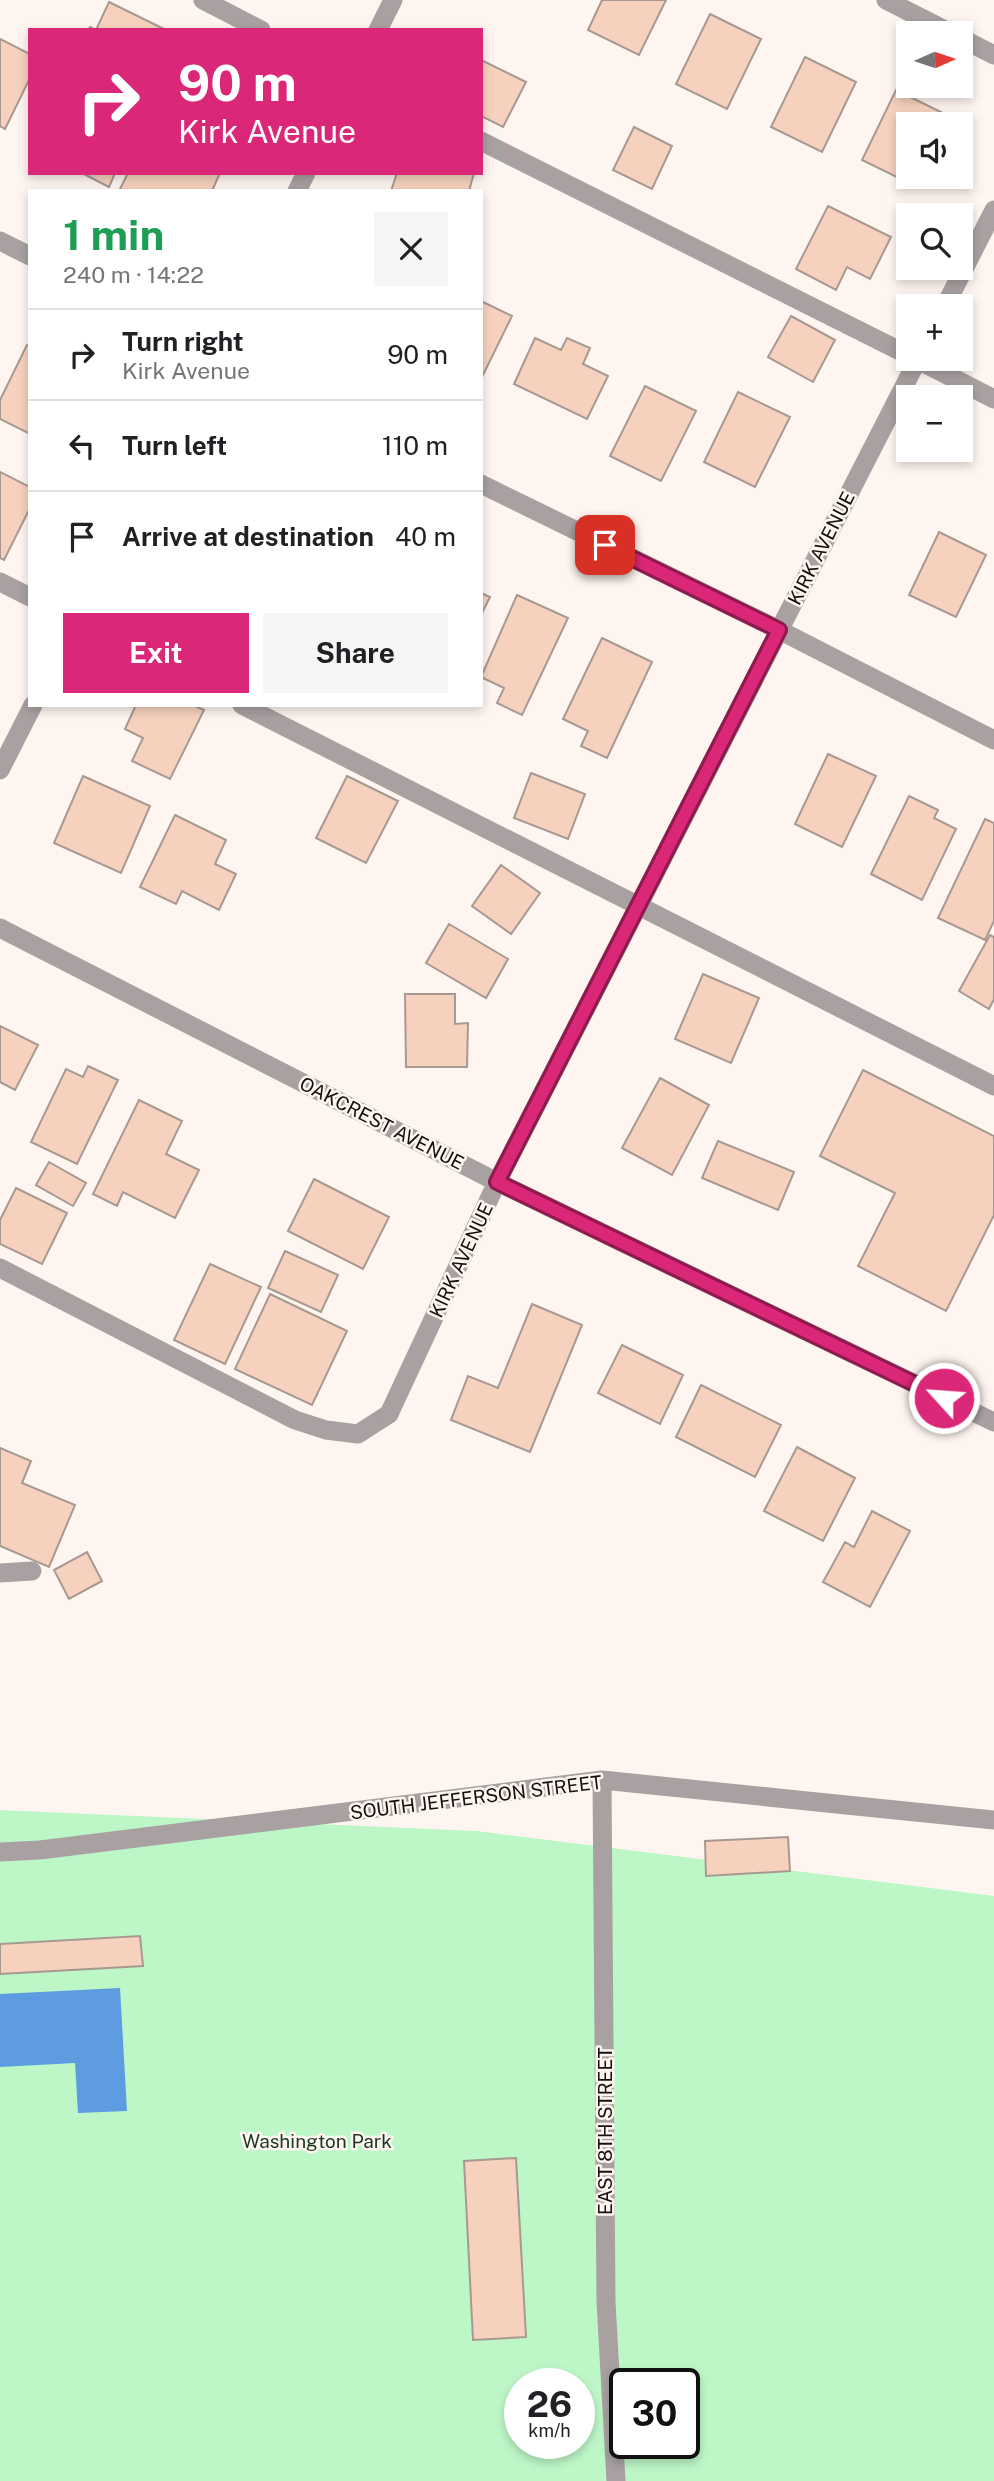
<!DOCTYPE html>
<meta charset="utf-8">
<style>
body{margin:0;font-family:"Public Sans",sans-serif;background:#f6f6f6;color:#202124;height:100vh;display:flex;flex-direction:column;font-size:26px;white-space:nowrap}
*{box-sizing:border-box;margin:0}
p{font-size:23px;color:#757577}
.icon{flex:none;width:38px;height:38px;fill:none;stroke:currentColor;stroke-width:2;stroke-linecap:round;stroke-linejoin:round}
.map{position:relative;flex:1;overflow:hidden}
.sheet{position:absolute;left:28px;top:189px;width:455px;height:518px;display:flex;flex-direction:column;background:#fff;border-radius:0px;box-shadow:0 4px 10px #0003}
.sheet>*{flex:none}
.guide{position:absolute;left:28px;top:28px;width:455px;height:147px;border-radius:0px;box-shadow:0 4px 10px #0003;background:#db2777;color:#fff;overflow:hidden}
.needle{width:46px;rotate:87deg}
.fabs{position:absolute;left:896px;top:21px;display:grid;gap:14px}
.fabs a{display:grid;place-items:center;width:77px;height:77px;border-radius:0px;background:#fff;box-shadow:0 4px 10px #0003;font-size:35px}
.speed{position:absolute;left:504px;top:2368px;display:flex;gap:14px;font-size:35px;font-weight:700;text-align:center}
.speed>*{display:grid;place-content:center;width:91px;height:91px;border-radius:50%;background:#fff;box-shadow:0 4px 10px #0003;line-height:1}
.speed small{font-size:18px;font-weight:400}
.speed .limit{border:4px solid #111;border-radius:10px;background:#fff;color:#111}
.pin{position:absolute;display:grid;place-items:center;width:60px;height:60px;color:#fff;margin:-30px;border-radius:14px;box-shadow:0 4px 10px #0006}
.me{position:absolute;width:77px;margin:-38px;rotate:296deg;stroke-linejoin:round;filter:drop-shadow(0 0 5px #0008)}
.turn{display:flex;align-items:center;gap:24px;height:147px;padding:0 35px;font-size:32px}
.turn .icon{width:91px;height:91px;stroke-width:2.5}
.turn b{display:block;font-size:49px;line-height:60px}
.round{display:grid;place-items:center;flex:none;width:74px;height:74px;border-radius:0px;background:#f6f6f6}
.summary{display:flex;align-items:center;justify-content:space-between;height:119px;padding:0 35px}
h1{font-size:42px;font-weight:700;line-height:52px;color:#1e9e55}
.primary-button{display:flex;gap:14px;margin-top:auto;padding:14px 35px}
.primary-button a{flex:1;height:80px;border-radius:0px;background:#db2777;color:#fff;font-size:28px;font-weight:700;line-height:80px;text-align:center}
.primary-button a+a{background:#f6f6f6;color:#202124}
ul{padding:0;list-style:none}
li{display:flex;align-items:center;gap:21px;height:91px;padding:0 35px;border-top:2px solid #e0e0e0}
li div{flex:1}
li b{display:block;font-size:26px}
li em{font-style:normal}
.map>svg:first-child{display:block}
.green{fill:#bdf7c8;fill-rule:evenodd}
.water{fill:#5d9ce0}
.building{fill:#f6d2be;stroke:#a79991;stroke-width:2}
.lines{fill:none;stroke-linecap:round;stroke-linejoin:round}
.service{stroke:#a9a1a1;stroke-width:19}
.minor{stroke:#a9a1a1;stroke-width:19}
.route-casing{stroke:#8e194d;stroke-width:18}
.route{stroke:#db2777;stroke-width:12}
.labels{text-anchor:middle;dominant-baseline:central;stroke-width:5;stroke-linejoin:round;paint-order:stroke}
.street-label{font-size:19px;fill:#15100d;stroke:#fff5f0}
.park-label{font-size:19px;fill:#173920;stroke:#fff5f0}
</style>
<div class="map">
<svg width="994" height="2481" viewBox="0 0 994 2481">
<rect width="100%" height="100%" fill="#fff5f0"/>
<path class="green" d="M0,1810L477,1831L994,1896V2481H0ZM520,2384H579V2443H520ZM625,2384H684V2443H625Z"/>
<path class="water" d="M120,1988L127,2111L78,2113L75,2063L0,2067V1994Z"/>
<path class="building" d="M602,0H666L639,55L588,30Z
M109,2L166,30H88L90,27L96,30Z
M710,14L761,39L727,109L676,84Z
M0,39L30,54V78L5,129L0,126Z
M805,57L856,82L822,152L771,127Z
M481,60L526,82L503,127L481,116Z
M896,90L947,115L943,124H908V177H917L913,185L862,160Z
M634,127L672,146L652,189L613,170Z
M82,173H115L109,187Z
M128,173H220L212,191H119Z
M397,173H474L469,191H391Z
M828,206L891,237L870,279L847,267L836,290L796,269Z
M481,301L512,316L481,379Z
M791,316L835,340L813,382L768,357Z
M535,338L561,350L567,338L590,348L583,364L608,376L587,419L514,384Z
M27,345L30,347V434L0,419V400Z
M645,386L696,411L661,481L610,456Z
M738,392L790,417L755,487L704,462Z
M0,472L30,487V508L4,560L0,558Z
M939,532L986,555L956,617L909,595Z
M481,593L490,597L481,615Z
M517,595L568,618L522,715L497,703L504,688L481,677Z
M602,638L652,662L607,758L581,746L588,731L563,719Z
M132,705H193L204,710L170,779L132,761L143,738L125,729L135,707Z
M828,754L876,776L842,847L795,824Z
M531,773L585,794L568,839L514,818Z
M83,776L150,806L121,873L54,843Z
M347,776L398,801L366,863L316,838Z
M909,796L938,810L934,818L956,829L922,900L871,874Z
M175,815L226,840L215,864L236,874L219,910L182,891L176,904L140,887Z
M985,819L994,823V921L985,940L938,918Z
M501,865L540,893L511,934L472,906Z
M449,924L508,959L486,998L426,963Z
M990,935L994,937V999L989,1009L959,991Z
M703,974L759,998L731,1063L675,1039Z
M405,994H455V1024L468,1023L467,1067H406Z
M0,1026L38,1045L15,1090L0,1082Z
M88,1066L118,1080L77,1164L31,1142L66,1069L83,1077Z
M863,1070L994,1136V1215L946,1311L858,1266L895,1193L820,1156Z
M660,1078L709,1105L672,1175L622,1148Z
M139,1100L182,1121L166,1154L199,1170L175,1218L123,1192L117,1206L93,1194Z
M718,1141L794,1172L778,1210L702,1178Z
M49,1162L86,1183L73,1206L36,1185Z
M314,1179L389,1217L363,1269L288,1231Z
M16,1188L67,1213L42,1264L0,1244V1220Z
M285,1251L338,1275L321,1312L268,1288Z
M210,1264L261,1287L225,1364L174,1340Z
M270,1294L347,1331L312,1405L235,1369Z
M532,1304L582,1325L530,1452L451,1420L468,1376L498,1388Z
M622,1345L683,1375L660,1424L598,1393Z
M701,1385L781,1425L755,1477L676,1437Z
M797,1447L855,1478L823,1541L764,1511Z
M0,1448L31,1461L22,1483L75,1505L49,1567L0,1546Z
M872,1511L910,1531L870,1607L823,1582L845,1542L854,1547Z
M87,1552L102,1581L69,1599L54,1570Z
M788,1837L790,1871L706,1876L705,1841Z
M140,1936L143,1966L0,1974V1944Z
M516,2158L526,2337L473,2340L464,2161Z"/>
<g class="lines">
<path class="service" d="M203,0L261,30
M481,141L908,355
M916,359L994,399
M0,582L30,597
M242,705L994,1086
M0,1268L295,1420L326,1430L358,1434L389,1414"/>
<path class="minor" d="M886,0L951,33
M378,30L393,0
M961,38L994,55
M297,191L306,173
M0,241L30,256
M945,306L994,210
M481,484L779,630L994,740
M0,770L33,705
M0,928L497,1182L994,1422
M389,1414L497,1182L918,359
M0,1573L32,1571
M602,1780L606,2302L616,2481
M0,1852L40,1850L602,1780L994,1820"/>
</g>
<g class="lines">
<g class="route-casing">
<path id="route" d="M605,545L779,630L497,1182L944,1398"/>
</g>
<use href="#route" class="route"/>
</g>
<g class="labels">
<g class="street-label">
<text transform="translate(821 548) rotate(-63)">KIRK AVENUE</text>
<text transform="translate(382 1123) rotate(27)">OAKCREST AVENUE</text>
<text transform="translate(461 1260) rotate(-65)">KIRK AVENUE</text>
<text transform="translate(476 1797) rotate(-7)">SOUTH JEFFERSON STREET</text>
<text transform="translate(605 2131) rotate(-90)">EAST 8TH STREET</text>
</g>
<g class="park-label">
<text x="317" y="2141">Washington Park</text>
</g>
</g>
</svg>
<div class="fabs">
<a><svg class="needle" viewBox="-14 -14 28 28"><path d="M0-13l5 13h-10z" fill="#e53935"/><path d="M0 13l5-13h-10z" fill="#757577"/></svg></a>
<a><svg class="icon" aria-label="sound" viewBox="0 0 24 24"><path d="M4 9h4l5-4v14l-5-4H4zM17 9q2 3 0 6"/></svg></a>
<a><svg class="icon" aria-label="search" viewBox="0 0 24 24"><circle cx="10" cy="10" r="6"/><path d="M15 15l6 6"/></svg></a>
<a>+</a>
<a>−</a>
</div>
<div class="speed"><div>26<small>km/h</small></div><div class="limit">30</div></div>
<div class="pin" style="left:605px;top:545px;background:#d93025"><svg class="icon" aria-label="arrive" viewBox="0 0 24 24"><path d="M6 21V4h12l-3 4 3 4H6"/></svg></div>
<svg class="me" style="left:944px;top:1398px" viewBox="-20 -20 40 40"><circle r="17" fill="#db2777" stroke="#fff" stroke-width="3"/><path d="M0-11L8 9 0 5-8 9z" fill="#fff"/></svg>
<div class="guide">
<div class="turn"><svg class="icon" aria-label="right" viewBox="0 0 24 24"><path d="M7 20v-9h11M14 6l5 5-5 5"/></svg><div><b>90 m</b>Kirk Avenue</div></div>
</div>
<section class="sheet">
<div class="summary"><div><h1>1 min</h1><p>240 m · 14:22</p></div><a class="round"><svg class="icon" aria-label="close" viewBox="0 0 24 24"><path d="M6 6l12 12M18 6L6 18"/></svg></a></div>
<ul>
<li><svg class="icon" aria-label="right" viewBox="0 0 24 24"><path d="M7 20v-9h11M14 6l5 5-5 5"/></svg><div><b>Turn right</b><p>Kirk Avenue</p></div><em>90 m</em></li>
<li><svg class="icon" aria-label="left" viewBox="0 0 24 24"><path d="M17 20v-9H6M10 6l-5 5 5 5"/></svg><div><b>Turn left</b></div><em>110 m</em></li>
<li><svg class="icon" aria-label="arrive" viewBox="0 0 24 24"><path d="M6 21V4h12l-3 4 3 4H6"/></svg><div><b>Arrive at destination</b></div><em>40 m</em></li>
</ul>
<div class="primary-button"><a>Exit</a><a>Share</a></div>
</section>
</div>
